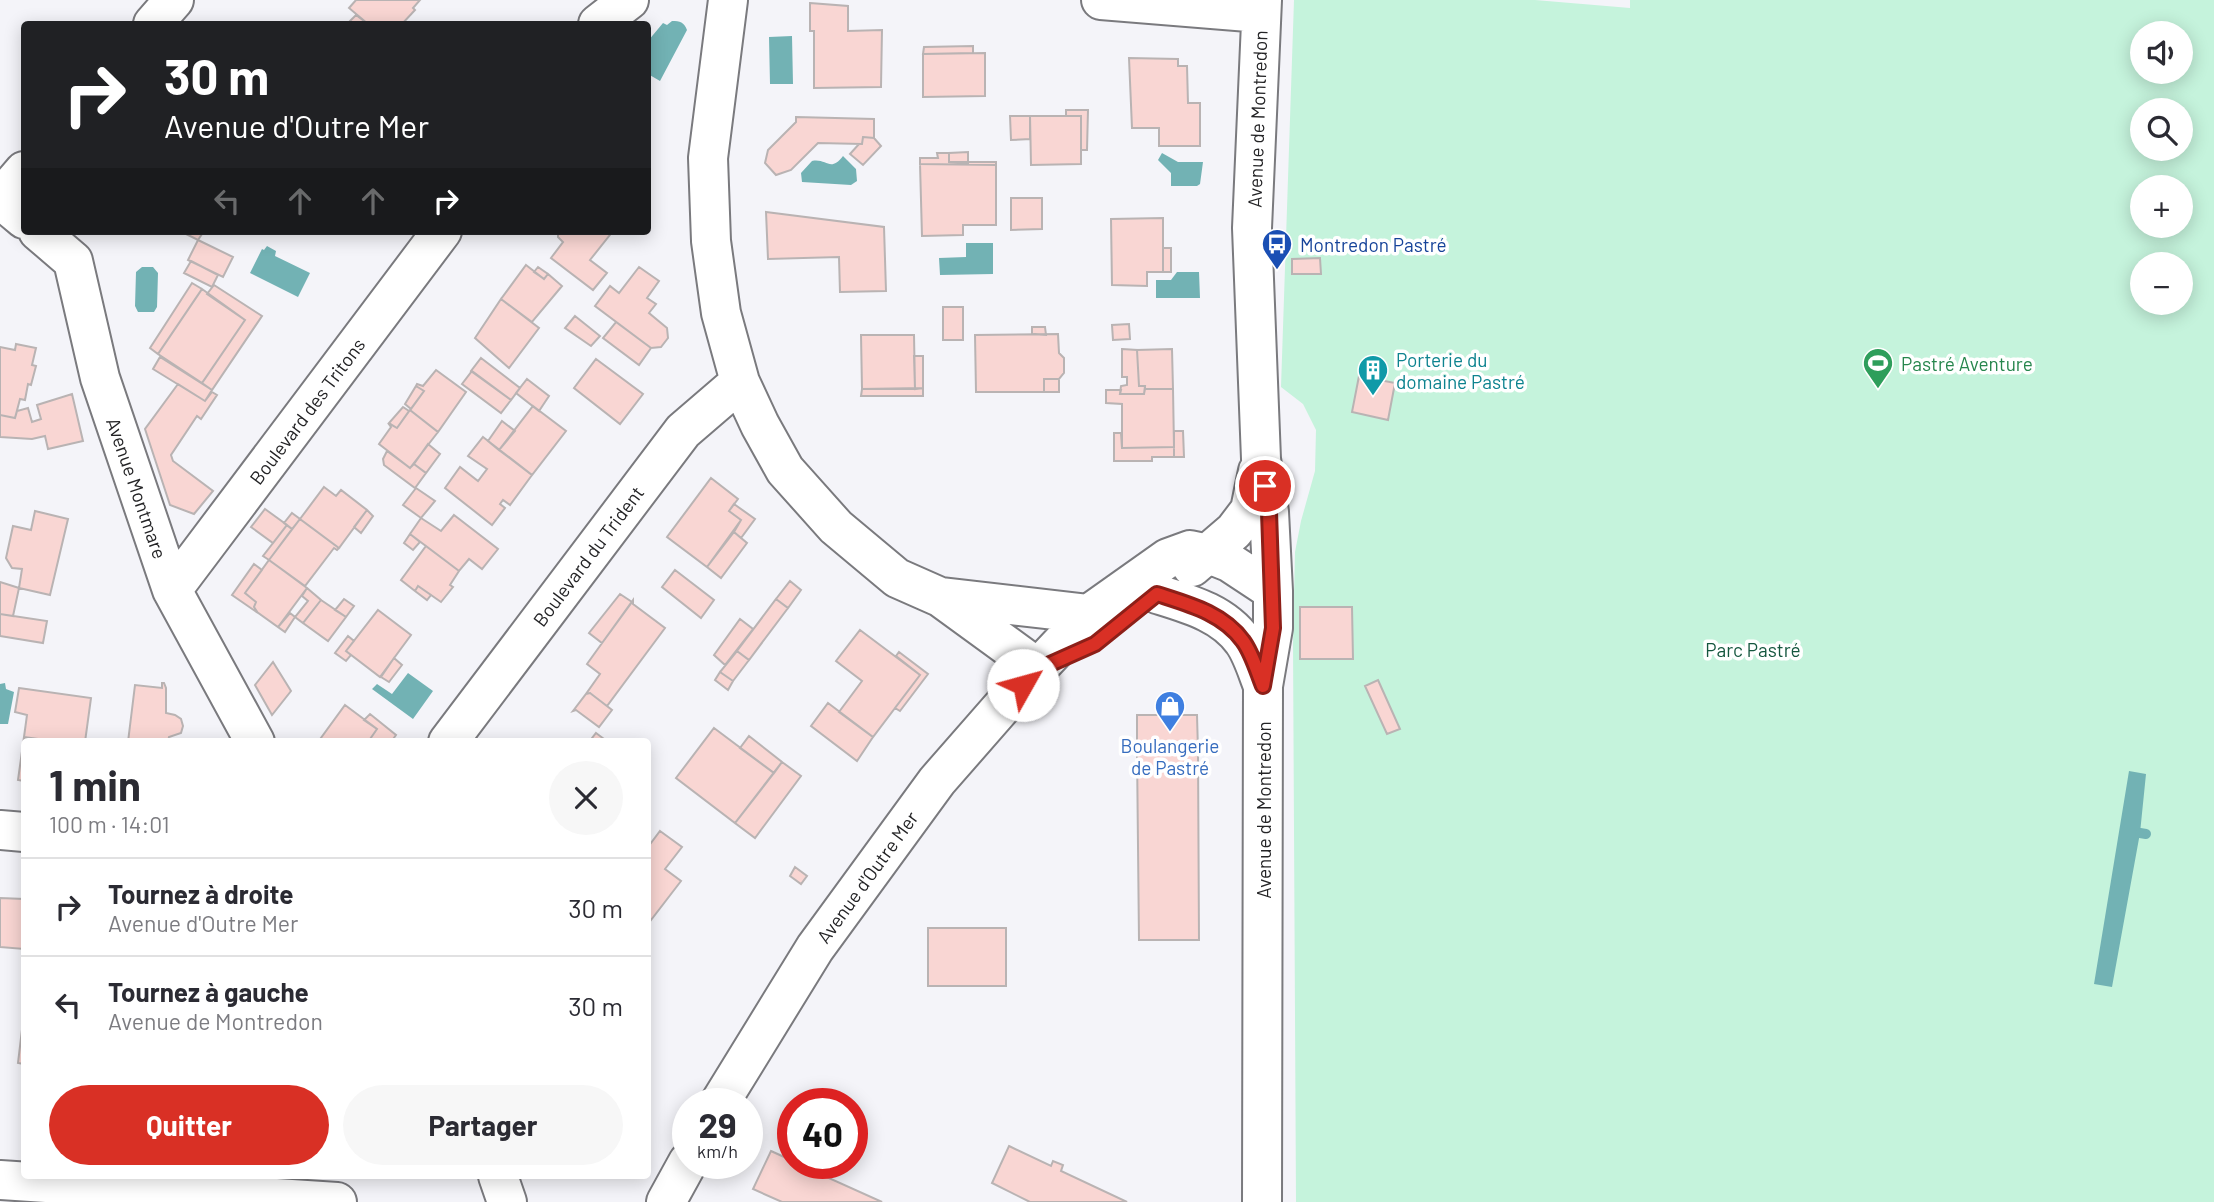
<!DOCTYPE html>
<html lang="fr">
<meta charset="utf-8">
<style>
body{margin:0;font-family:Barlow,sans-serif;background:#f7f7f7;color:#2b2b33;height:100vh;display:flex;flex-direction:column;font-size:26px;white-space:nowrap}
*{box-sizing:border-box;margin:0}
p{font-size:23px;color:#7c7c81}
.icon{flex:none;width:38px;height:38px;fill:none;stroke:currentColor;stroke-width:2;stroke-linecap:round;stroke-linejoin:round}
.map{position:relative;flex:1;overflow:hidden}
.side{position:absolute;left:21px;top:738px;width:630px;height:441px;display:flex;flex-direction:column;background:#fff;border-radius:7px;box-shadow:0 4px 18px #0003}
.side>*{flex:none}
.top-card{position:absolute;left:21px;top:21px;width:630px;height:214px;border-radius:7px;box-shadow:0 4px 18px #0003;background:#202124;color:#fff;overflow:hidden}
.tools{position:absolute;left:2130px;top:21px;display:grid;gap:14px}
.tools a{display:grid;place-items:center;width:63px;height:63px;border-radius:50%;background:#fff;box-shadow:0 4px 18px #0003;font-size:35px}
.speed{position:absolute;left:672px;top:1088px;display:flex;gap:14px;font-size:35px;font-weight:700;text-align:center}
.speed>*{display:grid;place-content:center;width:91px;height:91px;border-radius:50%;background:#fff;box-shadow:0 4px 18px #0003;line-height:1}
.speed small{font-size:18px;font-weight:400}
.speed .limit{border:10px solid #d22;background:#fff;color:#111}
.pin{position:absolute;display:grid;place-items:center;width:60px;height:60px;color:#fff;margin:-30px;border:4px solid #fff;border-radius:50%;box-shadow:0 2px 7px #0007}
.me{position:absolute;width:77px;margin:-38px;rotate:52deg;stroke-linejoin:round;filter:drop-shadow(0 0 5px #0008)}
.turn{display:flex;align-items:center;gap:24px;height:147px;padding:0 28px;font-size:32px}
.turn .icon{width:91px;height:91px;stroke-width:2.5}
.turn b{display:block;font-size:49px;line-height:60px}
.lanes{display:flex;align-items:center;height:66px;padding:0 28px;background:#0003;justify-content:center;gap:35px;direction:ltr}
.lanes .off{opacity:.35}
.round{display:grid;place-items:center;flex:none;width:74px;height:74px;border-radius:37px;background:#f7f7f7}
.head{display:flex;align-items:center;justify-content:space-between;height:119px;padding:0 28px}
h1{font-size:42px;font-weight:700;line-height:52px}
.button{display:flex;gap:14px;margin-top:auto;padding:14px 28px}
.button a{flex:1;height:80px;border-radius:42px;background:#d93025;color:#fff;font-size:28px;font-weight:700;line-height:80px;text-align:center}
.button a+a{background:#f7f7f7;color:#2b2b33}
ul{padding:0;list-style:none}
li{display:flex;align-items:center;gap:21px;height:98px;padding:0 28px;border-top:2px solid #e1e1e2}
li div{flex:1}
li b{display:block;font-size:26px}
li em{font-style:normal}
.map>svg:first-child{display:block}
.green{fill:#c5f3dc;fill-rule:evenodd}
.water{fill:#72b2b4}
.lines{fill:none;stroke-linecap:round;stroke-linejoin:round}
.stream{stroke:#72b2b4;stroke-width:10}
.building{fill:#f9d6d3;stroke:#b9b3b3;stroke-width:2}
.minor-casing{stroke:#7a7a7e;stroke-width:42}
.minor{stroke:#fff;stroke-width:38}
.route-casing{stroke:#8d1f18;stroke-width:18}
.route{stroke:#d93025;stroke-width:12}
.labels{text-anchor:middle;dominant-baseline:central;stroke-width:7;stroke-linejoin:round;paint-order:stroke}
.street-label{font-size:19px;fill:#242426;stroke:#fff}
.transit-label{font-size:19px;fill:#164399;stroke:#fff;text-anchor:start}
.culture-label{font-size:19px;fill:#0d838f;stroke:#fff;text-anchor:start}
.leisure-label{font-size:19px;fill:#27864d;stroke:#fff;text-anchor:start}
.park-label{font-size:19px;fill:#14563e;stroke:#fff}
.shop-label{font-size:19px;fill:#366cbe;stroke:#fff}
</style>
<div class="map">
<svg width="2214" height="1202" viewBox="0 0 2214 1202">
<rect width="100%" height="100%" fill="#f4f4f9"/>
<path class="green" d="M1294,0H1535L1630,8V0H2214V1202H1296L1293,644L1295,552L1301,521L1315,471L1316,430L1303,404L1281,387ZM2142,33H2180V72H2142ZM2142,110H2180V149H2142ZM2142,187H2180V226H2142ZM2142,264H2180V303H2142Z"/>
<path class="water" d="M672,21C680,21 684,22 687,30L660,81L648,74V41L663,23L667,25Z
M792,36L793,84H770L769,37Z
M1162,153L1178,162H1203L1200,184L1197,186H1171V173L1158,160Z
M843,156L856,169L857,181L851,185L802,182L801,173L812,161C827,158 830,173 843,156Z
M966,243H993V274L940,275L939,258L966,257Z
M267,246L276,251L275,256L310,273L298,297L250,273L262,249L264,250Z
M142,267H153L158,273L157,307L154,312H138L135,306L136,272Z
M1177,272H1199L1200,298H1156V280H1171Z
M408,673L433,691L413,719L372,689L377,684L392,694Z
M5,683L6,689L14,692L8,724H0V684Z
M2129,771L2146,774L2140,833L2112,987L2094,984Z"/>
<g class="lines">
<path class="stream" d="M2140,833L2146,834"/>
</g>
<path class="building" d="M356,0H420L413,8L415,10L402,24H368L349,8Z
M810,3L848,6V31L882,30L881,87L814,88V31H810Z
M356,15L368,24H347Z
M973,46V53L923,54L924,47Z
M985,53V96L923,97V54Z
M1129,58L1178,59V66H1187L1188,103H1200V146H1159V128H1132Z
M1066,110H1088L1087,150H1081V116H1066Z
M1010,116H1030V139L1011,140Z
M1030,116H1081V164L1031,165Z
M796,117L874,119V138L863,137L862,144L818,143L791,170L776,175L765,163L768,150L796,122Z
M863,137L874,138L881,146L863,165L850,154L859,144H862Z
M968,152V163L949,162V153Z
M937,153H949V162H996V165L920,164V158H938Z
M920,164L996,165V225H963V235L922,236Z
M1011,198H1042V229L1011,230Z
M766,212L884,227L886,291L840,292L839,257L768,259Z
M1163,218V272H1147V286L1112,285L1111,219Z
M180,231H204L198,240Z
M558,231H613L590,260L607,273L593,290L551,258L563,242L558,237Z
M198,240L233,257L223,277L188,260Z
M1163,248H1171V272H1163Z
M1320,258L1321,274H1292V259Z
M191,261L218,275L212,287L184,273Z
M526,265L544,279L548,274L562,286L532,322L501,299Z
M538,267L548,274L544,279L534,272Z
M639,267L659,281L647,298L656,304L649,313L667,328L668,338L661,347L651,348L595,306L610,286L619,293Z
M192,283L202,289L158,354L150,348Z
M214,285L262,316L212,390L202,383L245,320L207,294Z
M202,289L245,320L202,383L158,354Z
M501,299L539,328L509,368L475,338Z
M943,307H963V340H943Z
M575,316L600,336L591,346L565,328Z
M616,322L651,348L639,365L603,338Z
M1129,324L1130,339L1113,340L1112,325Z
M1032,327H1045L1046,335L1032,334Z
M1058,334L1059,353L1064,358V373L1059,379H1044V392H976L975,335Z
M861,335H914L915,389H862Z
M16,344L36,348L32,365L36,366L31,385L28,384L25,400L20,399L15,418L0,415V347L15,350Z
M1122,349L1137,350L1139,386H1145L1144,394H1120L1121,386L1127,385V377H1122Z
M1172,349L1173,389H1145V386H1139L1137,350Z
M914,356H923V388L915,389Z
M160,357L212,390L205,401L153,369Z
M481,358L520,388L511,400L471,371Z
M596,359L643,394L620,424L574,388Z
M436,370L466,392L438,432L410,410L424,391L416,386L417,384L423,386Z
M472,371L511,400L501,413L462,384Z
M1359,376L1395,383L1388,420L1352,412Z
M527,379L549,396L539,411L516,393Z
M1044,379H1059V392H1044Z
M178,384L205,401L212,392L217,395L201,419L197,416L171,455L173,461L213,491L194,514L170,505L145,429Z
M416,386L424,391L411,409L405,404Z
M923,388V396H861L862,389Z
M1145,389H1173L1174,447L1122,448V404L1106,403V390H1121L1120,394H1144Z
M72,394L83,441L48,449L45,436L32,439L0,437V415L15,418L17,411L28,408L32,422L41,419L37,405Z
M533,406L566,431L532,475L499,450Z
M403,407L409,411L397,428L389,423Z
M410,410L438,432L410,468L379,444L391,427L388,423L397,428Z
M502,421L515,431L499,450L488,441Z
M1174,431H1183L1184,457H1174Z
M1114,433H1121L1122,448L1174,447V457H1152V461H1114Z
M483,437L532,475L510,505L503,500L500,504L505,508L492,525L445,488L460,467L478,481L487,469L468,456Z
M428,444L440,454L426,473L414,464Z
M387,451L410,468L414,464L426,473L415,488L384,465L383,459Z
M711,478L738,499L729,511L741,520L707,567L667,537Z
M324,487L336,496L341,490L367,510L339,548L300,519Z
M416,488L435,501L421,518L403,505Z
M734,504L755,519L741,538L734,532L741,520L729,511Z
M265,509L287,525L273,543L251,527Z
M367,510L373,516L361,533L354,527Z
M35,511L68,519L50,595L19,588L22,569L12,568L6,558L13,526L31,530Z
M292,513L300,519L292,529L284,523Z
M454,515L498,549L482,569L469,559L459,571L410,534L421,518L441,531Z
M300,519L339,548L337,550L334,548L305,586L269,560Z
M287,525L292,529L269,560L263,556Z
M734,532L747,543L721,578L707,567Z
M410,534L420,542L413,550L404,543Z
M426,546L459,571L450,585L453,587L441,602L418,586L415,591L401,580Z
M269,560L307,588L278,627L257,612L254,607L256,602L245,593Z
M254,564L262,570L245,593L256,602L254,607L258,613L232,595Z
M675,570L714,600L701,618L662,587Z
M790,581L801,590L788,608L776,599Z
M0,582L19,588L13,616L0,614Z
M418,586L431,595L427,600L415,591Z
M307,588L321,600L303,623L295,617L308,601L302,596Z
M620,594L632,602L602,643L589,633Z
M344,599L354,606L346,617L335,610Z
M776,599L788,608L749,660L737,651Z
M321,600L346,617L328,641L303,623Z
M633,600V604L665,628L607,706L590,693L586,694L600,674L587,664Z
M1300,607H1352L1353,659H1300Z
M378,610L411,635L380,677L346,651Z
M290,613L295,617L285,632L278,627Z
M0,614L47,621L43,643L0,636Z
M740,619L753,629L725,665L714,655Z
M860,630L920,675L873,737L839,712L862,681L836,661Z
M348,636L354,641L346,651L351,655L346,661L335,653Z
M737,651L749,660L733,681L720,672Z
M899,652L928,674L900,711L895,708L920,675L896,656Z
M394,658L402,665L389,682L381,677Z
M273,662L291,691L272,715L255,685Z
M720,672L733,681L728,690L715,680Z
M1378,680L1400,729L1387,734L1365,686Z
M162,683H164L166,688V713L175,715L181,719L183,726L181,733L169,737L168,742H128L135,685L162,688Z
M19,688L91,698L85,742H59L24,737L27,715L15,712Z
M590,693L612,710L599,727L576,710L573,711L586,694Z
M828,703L873,737L857,761L811,726Z
M345,705L377,729L368,742H318Z
M370,714L396,735L391,742H368L377,729L364,720Z
M1137,715H1197L1198,751H1137Z
M714,728L774,773L735,823L676,778Z
M596,733L608,742H589Z
M749,736L782,762L774,773L740,748Z
M24,737L59,742H24V781L18,780Z
M1137,751H1198L1199,940H1139Z
M782,762L801,776L755,838L735,823Z
M660,831L682,847L665,869L681,881L651,920L648,917V847Z
M795,867L807,876L801,884L790,876Z
M0,898L24,899V949L0,947Z
M928,928H1006V986H928Z
M24,1013V1064L18,1063Z
M1009,1146L1051,1166L1053,1161L1063,1165L1061,1171L1127,1202H1030L992,1183Z
M771,1151L793,1161V1164L813,1170L815,1166L824,1169L822,1175L882,1202H782L753,1189Z"/>
<g class="lines">
<g class="minor-casing">
<path id="minor" d="M728,0L708,158L711,241L721,313L740,382L760,425L785,470L836,527L897,578L940,597L1039,669
M1101,0L1261,13
M153,24L174,0
M598,24L629,0
M24,171L0,199L24,219
M38,231L73,261L100,378L172,590L255,742
M1192,567L1234,531L1250,510L1258,471
M172,590L442,231
M1157,594C1189,604 1223,613 1243,641C1252,653 1257,671 1263,686
M942,597L1089,614
M448,742L683,431L740,382
M0,830L24,832
M719,1104L815,948L937,781L1007,701L1089,614L1168,558L1190,550L1209,554L1229,562L1273,591
M498,1176L507,1202
M0,1180L337,1202
M666,1202L688,1162
M1262,1202L1263,686L1273,628V591L1269,512L1261,459L1252,228L1262,0"/>
</g>
<use href="#minor" class="minor"/>
</g>
<g class="lines">
<g class="route-casing">
<path id="route" d="M1023,685L1039,669L1095,644L1157,594C1188,604 1223,613 1243,641C1252,653 1257,671 1263,686L1273,628L1269,512L1265,486"/>
</g>
<use href="#route" class="route"/>
</g>
<defs>
<g id="bus-pin" transform="scale(1.575)"><path d="M0 17L-7.5 6A9.5 9.5 0 1 1 7.5 6Z" fill="#1a4fb4" stroke="#fff"/><path d="M-5-6H5V4H4V6H2V4H-2V6H-4V4H-5ZM-3.5-4V0h7V-4ZM-3.5 1.2v1.5H-2V1.2ZM2 1.2v1.5H3.5V1.2Z" fill="#fff"/></g>
<g id="stadium-pin" transform="scale(1.575)"><path d="M0 17L-7.5 6A9.5 9.5 0 1 1 7.5 6Z" fill="#2e9e5b" stroke="#fff"/><path d="M0-5a6.5 5 0 1 0 0 10a6.5 5 0 1 0 0-10ZM-3.5-1.8h7v3.6h-7Z" fill="#fff"/></g>
<g id="building-pin" transform="scale(1.575)"><path d="M0 17L-7.5 6A9.5 9.5 0 1 1 7.5 6Z" fill="#0f9aa8" stroke="#fff"/><path d="M-4-6H4V6H1V3H-1V6H-4ZM-2.5-4.3h1.7v1.8h-1.7ZM.8-4.3h1.7v1.8H.8ZM-2.5-1h1.7V.8h-1.7ZM.8-1h1.7V.8H.8Z" fill="#fff"/></g>
<g id="shop-pin" transform="scale(1.575)"><path d="M0 17L-7.5 6A9.5 9.5 0 1 1 7.5 6Z" fill="#3f7fe0" stroke="#fff"/><path d="M-5-2.5h2.3a2.7 3.5 0 0 1 5.4 0H5L5.5 6h-11ZM-1.5-2.5h3a1.5 2.3 0 0 0-3 0Z" fill="#fff"/></g>
</defs>
<g fill-rule="evenodd">
<use href="#bus-pin" x="1277" y="244"/>
<use href="#stadium-pin" x="1878" y="363"/>
<use href="#building-pin" x="1373" y="370"/>
<use href="#shop-pin" x="1170" y="706"/>
</g>
<g class="labels">
<g class="street-label">
<text transform="translate(1257 119) rotate(-88)">Avenue de Montredon</text>
<text transform="translate(307 411) rotate(-53)">Boulevard des Tritons</text>
<text transform="translate(137 488) rotate(71)">Avenue Montmare</text>
<text transform="translate(588 556) rotate(-53)">Boulevard du Trident</text>
<text transform="translate(1263 810) rotate(-90)">Avenue de Montredon</text>
<text transform="translate(867 877) rotate(-54)">Avenue d'Outre Mer</text>
</g>
<g class="transit-label">
<text x="1300" y="244">Montredon Pastré</text>
</g>
<g class="culture-label">
<text x="1396" y="359">Porterie du<tspan x="1396" dy="22">domaine Pastré</tspan></text>
</g>
<g class="leisure-label">
<text x="1901" y="363">Pastré Aventure</text>
</g>
<g class="park-label">
<text x="1753" y="649">Parc Pastré</text>
</g>
<g class="shop-label">
<text x="1170" y="745">Boulangerie<tspan x="1170" dy="22">de Pastré</tspan></text>
</g>
</g>
</svg>
<div class="tools">
<a><svg class="icon" aria-label="sound" viewBox="0 0 24 24"><path d="M4 9h4l5-4v14l-5-4H4zM17 9q2 3 0 6"/></svg></a>
<a><svg class="icon" aria-label="search" viewBox="0 0 24 24"><circle cx="10" cy="10" r="6"/><path d="M15 15l6 6"/></svg></a>
<a>+</a>
<a>−</a>
</div>
<div class="speed"><div>29<small>km/h</small></div><div class="limit">40</div></div>
<div class="pin" style="left:1265px;top:486px;background:#d93025"><svg class="icon" aria-label="arrive" viewBox="0 0 24 24"><path d="M6 21V4h12l-3 4 3 4H6"/></svg></div>
<svg class="me" style="left:1023px;top:685px" viewBox="-20 -20 40 40"><circle r="19" fill="#fff"/><path d="M0-13L10 11 0 6-10 11z" fill="#d93025"/></svg>
<div class="top-card">
<div class="turn"><svg class="icon" aria-label="right" viewBox="0 0 24 24"><path d="M7 20v-9h11M14 6l5 5-5 5"/></svg><div><b>30 m</b>Avenue d'Outre Mer</div></div>
<div class="lanes"><svg class="icon off" aria-label="left" viewBox="0 0 24 24"><path d="M17 20v-9H6M10 6l-5 5 5 5"/></svg><svg class="icon off" aria-label="ahead" viewBox="0 0 24 24"><path d="M12 20V5M6 11l6-6 6 6"/></svg><svg class="icon off" aria-label="ahead" viewBox="0 0 24 24"><path d="M12 20V5M6 11l6-6 6 6"/></svg><svg class="icon" aria-label="right" viewBox="0 0 24 24"><path d="M7 20v-9h11M14 6l5 5-5 5"/></svg></div>
</div>
<section class="side">
<div class="head"><div><h1>1 min</h1><p>100 m · 14:01</p></div><a class="round"><svg class="icon" aria-label="close" viewBox="0 0 24 24"><path d="M6 6l12 12M18 6L6 18"/></svg></a></div>
<ul>
<li><svg class="icon" aria-label="right" viewBox="0 0 24 24"><path d="M7 20v-9h11M14 6l5 5-5 5"/></svg><div><b>Tournez à droite</b><p>Avenue d'Outre Mer</p></div><em>30 m</em></li>
<li><svg class="icon" aria-label="left" viewBox="0 0 24 24"><path d="M17 20v-9H6M10 6l-5 5 5 5"/></svg><div><b>Tournez à gauche</b><p>Avenue de Montredon</p></div><em>30 m</em></li>
</ul>
<div class="button"><a>Quitter</a><a>Partager</a></div>
</section>
</div>
